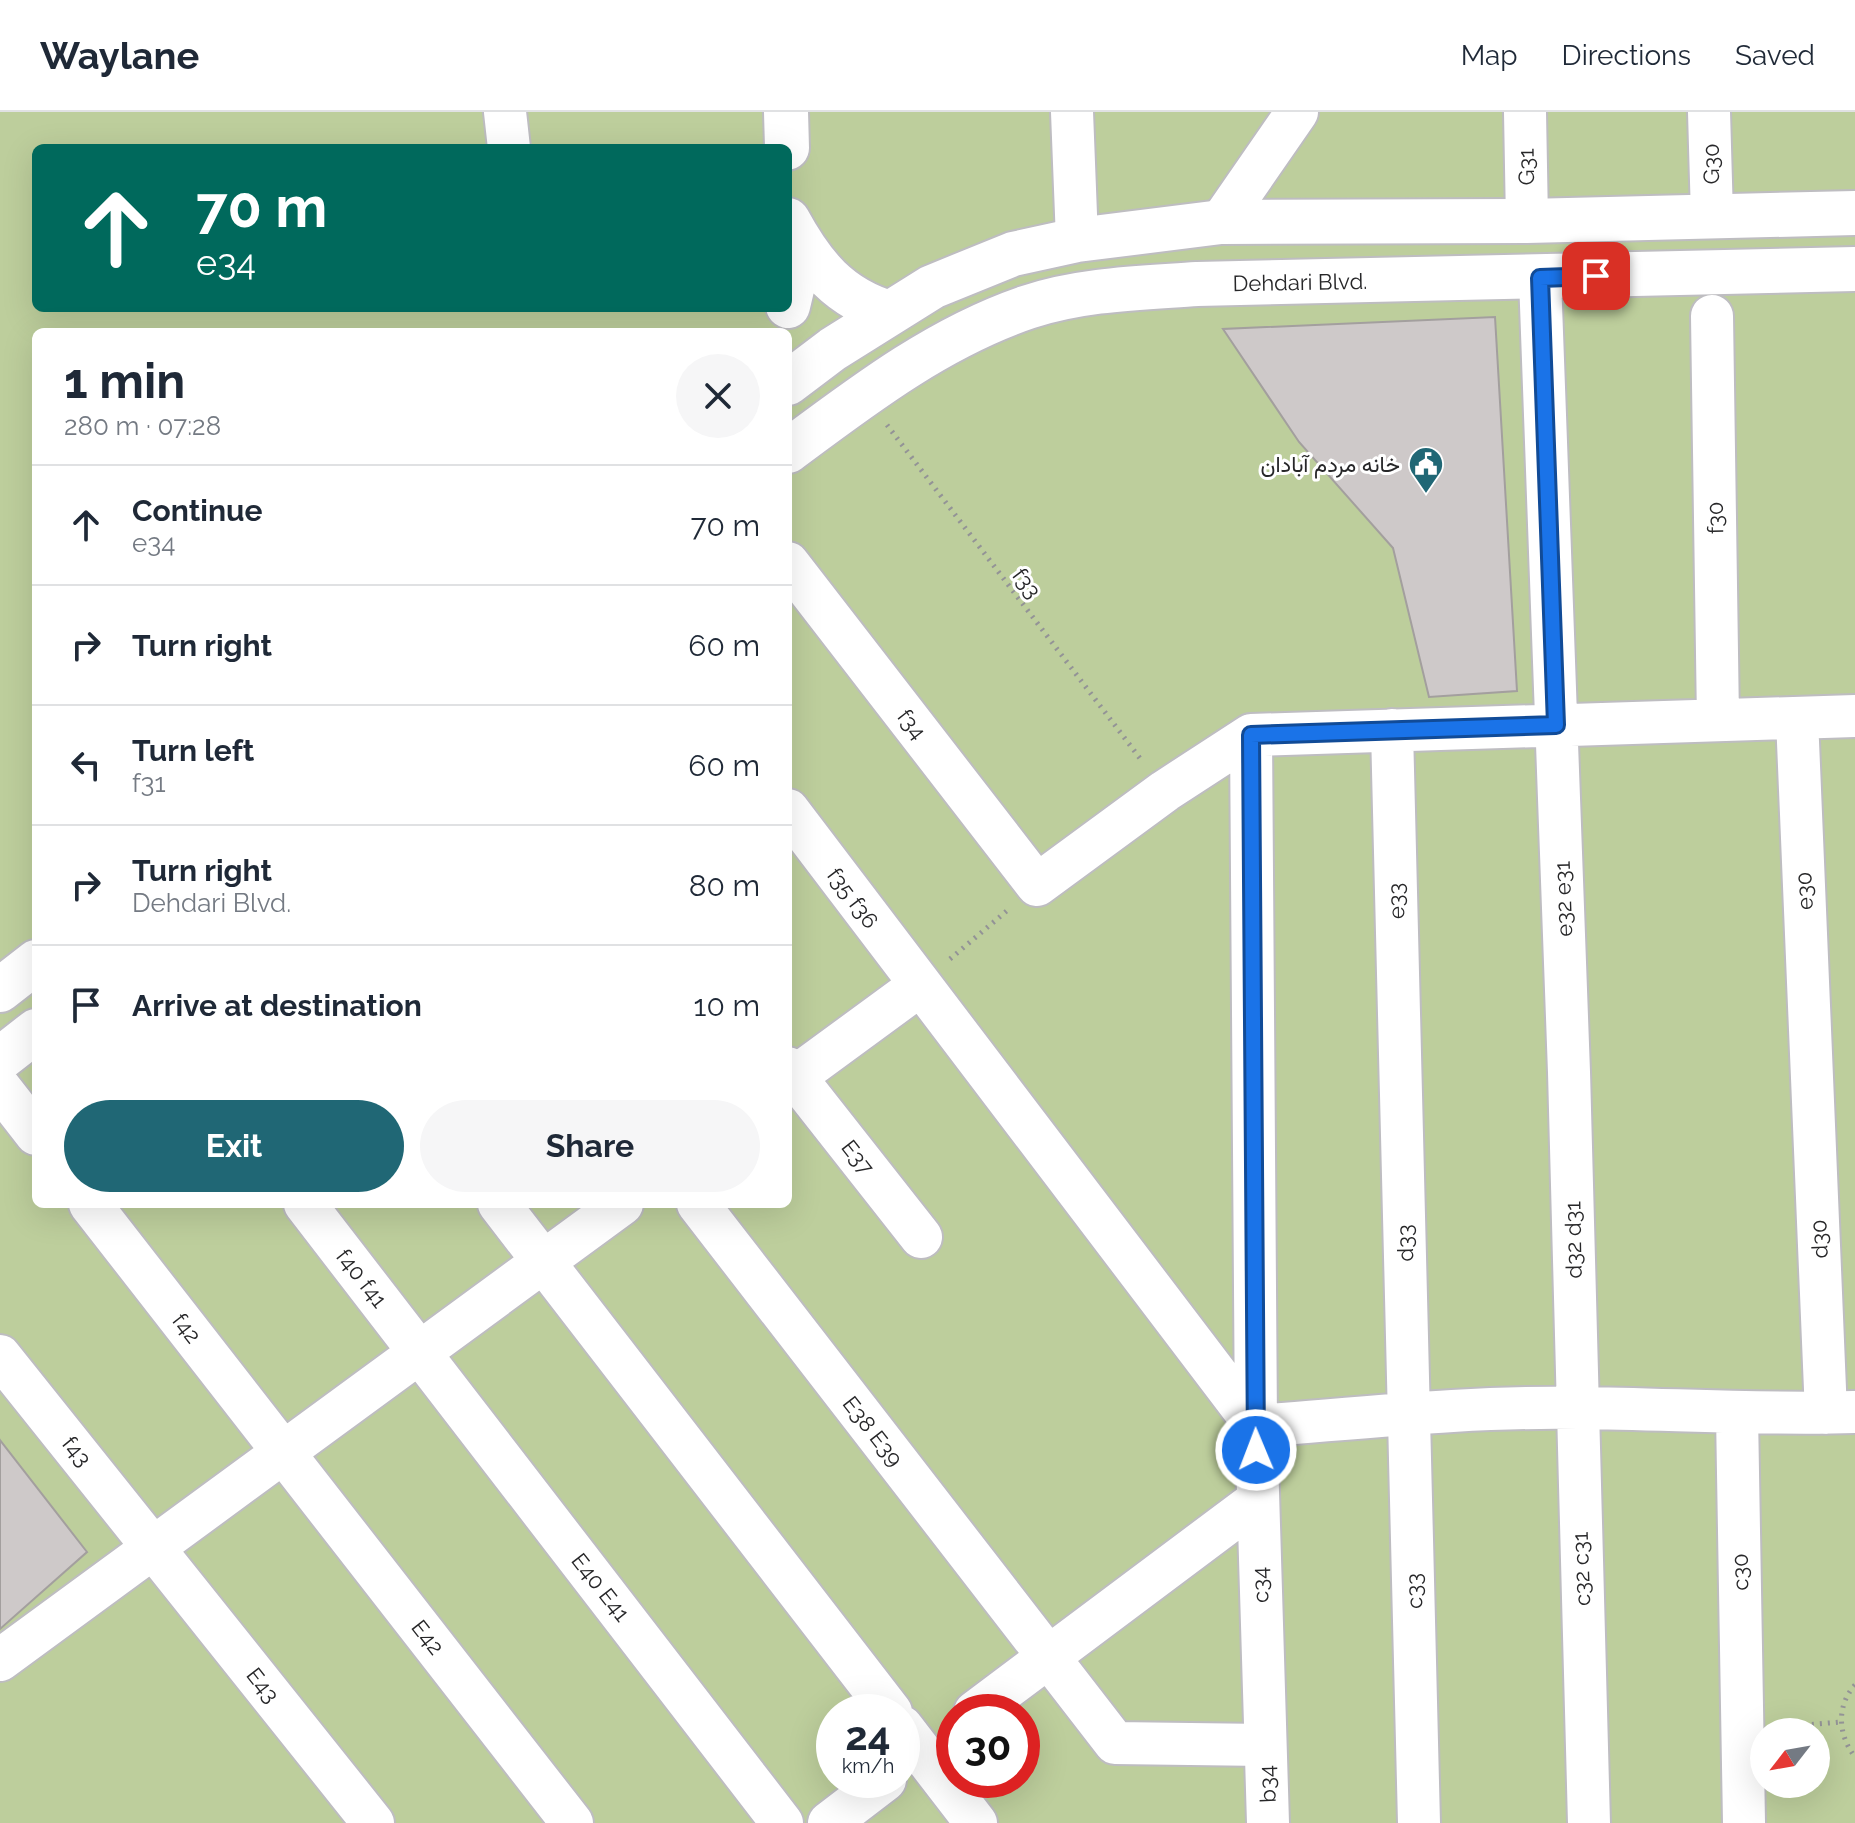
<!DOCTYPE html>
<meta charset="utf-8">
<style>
body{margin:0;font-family:Raleway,Vazirmatn,sans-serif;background:#f6f6f7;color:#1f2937;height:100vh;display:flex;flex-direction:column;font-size:30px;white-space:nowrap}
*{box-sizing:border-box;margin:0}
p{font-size:26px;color:#747a83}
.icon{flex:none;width:44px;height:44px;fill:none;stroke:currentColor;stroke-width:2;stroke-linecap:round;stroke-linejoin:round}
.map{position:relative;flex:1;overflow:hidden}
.side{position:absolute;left:32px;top:216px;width:760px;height:880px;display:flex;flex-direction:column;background:#fff;border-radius:12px;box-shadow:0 8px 32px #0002}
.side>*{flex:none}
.top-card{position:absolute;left:32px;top:32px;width:760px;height:168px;border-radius:12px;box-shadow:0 8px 32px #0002;background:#00695c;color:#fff;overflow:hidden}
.needle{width:52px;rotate:239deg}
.fabs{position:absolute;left:1750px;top:1606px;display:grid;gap:16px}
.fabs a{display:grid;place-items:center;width:80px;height:80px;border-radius:50%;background:#fff;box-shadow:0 8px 32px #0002;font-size:40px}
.speed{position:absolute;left:816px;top:1582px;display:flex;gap:16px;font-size:40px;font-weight:700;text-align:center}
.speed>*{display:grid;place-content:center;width:104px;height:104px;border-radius:50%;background:#fff;box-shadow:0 8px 32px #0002;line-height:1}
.speed small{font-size:20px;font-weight:400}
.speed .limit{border:12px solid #d22;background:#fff;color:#111}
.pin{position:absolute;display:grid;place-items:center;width:68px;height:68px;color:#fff;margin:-34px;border-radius:16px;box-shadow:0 4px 12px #0006}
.me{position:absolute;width:88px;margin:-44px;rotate:359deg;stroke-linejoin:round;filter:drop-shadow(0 0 6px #0008)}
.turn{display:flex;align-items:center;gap:28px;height:168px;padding:0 32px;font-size:36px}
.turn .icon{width:104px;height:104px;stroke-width:2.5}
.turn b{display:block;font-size:56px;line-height:68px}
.round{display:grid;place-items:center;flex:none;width:84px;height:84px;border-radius:42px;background:#f6f6f7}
.headline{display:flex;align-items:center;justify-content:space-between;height:136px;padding:0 32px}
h1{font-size:48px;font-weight:700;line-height:60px}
.primary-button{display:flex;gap:16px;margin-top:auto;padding:16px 32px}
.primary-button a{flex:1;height:92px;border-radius:48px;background:#206775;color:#fff;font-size:32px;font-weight:700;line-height:92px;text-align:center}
.primary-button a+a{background:#f6f6f7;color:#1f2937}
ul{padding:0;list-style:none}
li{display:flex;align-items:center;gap:24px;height:120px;padding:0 32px;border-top:2px solid #e0e1e3}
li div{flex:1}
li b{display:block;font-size:30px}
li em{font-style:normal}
header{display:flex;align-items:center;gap:48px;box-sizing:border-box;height:112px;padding:0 40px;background:#fff;border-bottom:2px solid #e0e1e3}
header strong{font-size:38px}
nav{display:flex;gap:44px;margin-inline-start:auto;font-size:28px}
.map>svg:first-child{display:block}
.green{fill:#bdce9c;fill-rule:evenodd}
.building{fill:#cec9c9;stroke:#a39f9e;stroke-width:2}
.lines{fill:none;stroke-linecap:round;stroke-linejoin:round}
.street-casing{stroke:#bebdc1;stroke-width:46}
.secondary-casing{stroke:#bebdc1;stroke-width:48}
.path{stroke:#939396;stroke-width:5;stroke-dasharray:2 6;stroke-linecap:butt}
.street{stroke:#fff;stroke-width:42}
.secondary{stroke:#fff;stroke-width:44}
.route-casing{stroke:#114b97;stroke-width:20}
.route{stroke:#1a73e8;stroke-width:14}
.labels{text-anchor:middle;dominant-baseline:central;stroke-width:6;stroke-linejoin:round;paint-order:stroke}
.street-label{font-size:22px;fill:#272729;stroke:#fff}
.poi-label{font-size:22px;fill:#272729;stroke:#fff;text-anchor:end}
</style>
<header>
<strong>Waylane</strong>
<nav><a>Map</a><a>Directions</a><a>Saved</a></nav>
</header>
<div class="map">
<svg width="1855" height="1711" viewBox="0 0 1855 1711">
<rect width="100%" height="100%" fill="#f1f0f4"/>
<path class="green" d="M0,0H1855V1711H0ZM36,36H788V196H36ZM36,220H788V1092H36ZM834,1600H902V1668H834ZM954,1600H1022V1668H954ZM1764,1620H1816V1672H1764Z"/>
<path class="building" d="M1495,205L1517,579L1429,585L1393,436L1299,330L1223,217Z
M0,1328L87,1440L0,1517Z"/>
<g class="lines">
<g class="street-casing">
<path id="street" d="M505,0L509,36
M1072,0L1077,128
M1525,0L1527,109
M1709,0L1712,104
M1221,110L1297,0
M1540,166L1569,960L1589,1711
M1712,204L1718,608
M788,451L1037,773L1165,679L1251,623L1855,604
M1797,606L1826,1301
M1392,618L1419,1711
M1251,623L1256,1314L1268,1711
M788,698L1256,1314
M788,956L921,1125
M788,970L919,874
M0,976L36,1022
M90,1092L572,1711
M305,1092L782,1711
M499,1092L891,1600
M698,1092L1115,1631L1265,1633
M0,1244L373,1711
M1737,1302L1744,1711
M1256,1314C1363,1306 1471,1294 1579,1296C1671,1297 1762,1303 1854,1300
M0,1548L622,1092
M975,1600L1258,1388
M902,1615L976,1711
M829,1711L885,1668"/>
</g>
<g class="secondary-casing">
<path id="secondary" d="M786,0L787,36
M788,108C813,154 839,186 890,201
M788,194L793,173L789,112
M788,271L833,237L932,175L1013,142L1077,128L1221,110L1527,109L1855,101
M788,339C863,283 939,225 1028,195C1082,177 1141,176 1197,172L1855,157
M0,878L36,850
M0,947L36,919"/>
</g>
<path class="path" d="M887,313L1142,649
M950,847L1009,797
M1855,1573C1836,1594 1838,1623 1855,1645
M1780,1615L1841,1610"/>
<use href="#street" class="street"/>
<use href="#secondary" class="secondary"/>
</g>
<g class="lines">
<g class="route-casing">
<path id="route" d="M1256,1338L1251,623L1556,613L1540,166L1596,164"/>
</g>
<use href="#route" class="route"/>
</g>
<defs>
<g id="civic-pin" transform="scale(1.8)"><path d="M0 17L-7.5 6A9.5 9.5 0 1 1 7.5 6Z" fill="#206775" stroke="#fff"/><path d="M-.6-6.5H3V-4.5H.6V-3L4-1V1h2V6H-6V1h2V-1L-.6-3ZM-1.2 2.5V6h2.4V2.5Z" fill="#fff"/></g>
</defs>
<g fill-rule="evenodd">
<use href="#civic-pin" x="1426" y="352"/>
</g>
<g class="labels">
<g class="street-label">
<text transform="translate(1711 52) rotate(-91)">G30</text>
<text transform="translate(1526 55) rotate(-91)">G31</text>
<text transform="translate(1300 170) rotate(-1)">Dehdari Blvd.</text>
<text transform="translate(1715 406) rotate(-91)">f30</text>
<text transform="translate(1027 471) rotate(53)">f33</text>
<text transform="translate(912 612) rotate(52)">f34</text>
<text transform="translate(1804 779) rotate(-92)">e30</text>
<text transform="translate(853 786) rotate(53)">f35 f36</text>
<text transform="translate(1563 787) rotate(-92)">e32 e31</text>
<text transform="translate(1396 789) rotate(-91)">e33</text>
<text transform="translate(858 1045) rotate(52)">E37</text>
<text transform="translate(1819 1127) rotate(-92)">d30</text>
<text transform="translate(1573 1128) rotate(-91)">d32 d31</text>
<text transform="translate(1405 1131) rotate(-91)">d33</text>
<text transform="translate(362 1166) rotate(52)">f40 f41</text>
<text transform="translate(187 1216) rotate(52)">f42</text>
<text transform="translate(873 1319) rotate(52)">E38 E39</text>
<text transform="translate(77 1339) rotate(51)">f43</text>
<text transform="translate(1581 1457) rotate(-92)">c32 c31</text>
<text transform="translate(1740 1460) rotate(-91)">c30</text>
<text transform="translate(1260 1473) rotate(-92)">c34</text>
<text transform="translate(601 1475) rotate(52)">E40 E41</text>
<text transform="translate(1414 1479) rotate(-91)">c33</text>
<text transform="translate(428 1525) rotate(52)">E42</text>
<text transform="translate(263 1573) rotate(52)">E43</text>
<text transform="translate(1267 1672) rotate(-92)">b34</text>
</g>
<g class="poi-label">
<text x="1400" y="352">خانه مردم آبادان</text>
</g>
</g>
</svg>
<div class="fabs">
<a><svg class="needle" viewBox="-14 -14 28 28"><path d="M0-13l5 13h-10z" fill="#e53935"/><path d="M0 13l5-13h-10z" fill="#747a83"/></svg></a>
</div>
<div class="speed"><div>24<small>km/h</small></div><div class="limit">30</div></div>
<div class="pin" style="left:1596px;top:164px;background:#d93025"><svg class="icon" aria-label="arrive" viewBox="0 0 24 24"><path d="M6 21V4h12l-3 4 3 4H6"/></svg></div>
<svg class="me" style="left:1256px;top:1338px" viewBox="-20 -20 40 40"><circle r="17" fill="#1a73e8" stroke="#fff" stroke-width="3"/><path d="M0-11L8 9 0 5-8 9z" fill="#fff"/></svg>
<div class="top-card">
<div class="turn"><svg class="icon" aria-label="ahead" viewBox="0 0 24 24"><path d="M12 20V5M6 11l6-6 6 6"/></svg><div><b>70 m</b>e34</div></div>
</div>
<section class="side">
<div class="headline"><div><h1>1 min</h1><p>280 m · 07:28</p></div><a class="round"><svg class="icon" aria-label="close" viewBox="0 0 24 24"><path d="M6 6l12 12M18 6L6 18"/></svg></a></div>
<ul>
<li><svg class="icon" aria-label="ahead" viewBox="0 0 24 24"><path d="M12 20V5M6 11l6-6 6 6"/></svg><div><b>Continue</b><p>e34</p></div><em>70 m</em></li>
<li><svg class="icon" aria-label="right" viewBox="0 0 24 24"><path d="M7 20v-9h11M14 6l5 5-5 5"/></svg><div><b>Turn right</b></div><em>60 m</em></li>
<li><svg class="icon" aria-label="left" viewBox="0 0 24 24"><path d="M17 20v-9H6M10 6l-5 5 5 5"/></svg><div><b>Turn left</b><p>f31</p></div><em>60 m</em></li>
<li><svg class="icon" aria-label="right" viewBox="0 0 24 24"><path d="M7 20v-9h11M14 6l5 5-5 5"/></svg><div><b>Turn right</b><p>Dehdari Blvd.</p></div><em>80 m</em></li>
<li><svg class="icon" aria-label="arrive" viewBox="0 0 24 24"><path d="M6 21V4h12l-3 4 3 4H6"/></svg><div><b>Arrive at destination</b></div><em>10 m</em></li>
</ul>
<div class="primary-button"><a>Exit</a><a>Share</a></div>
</section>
</div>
